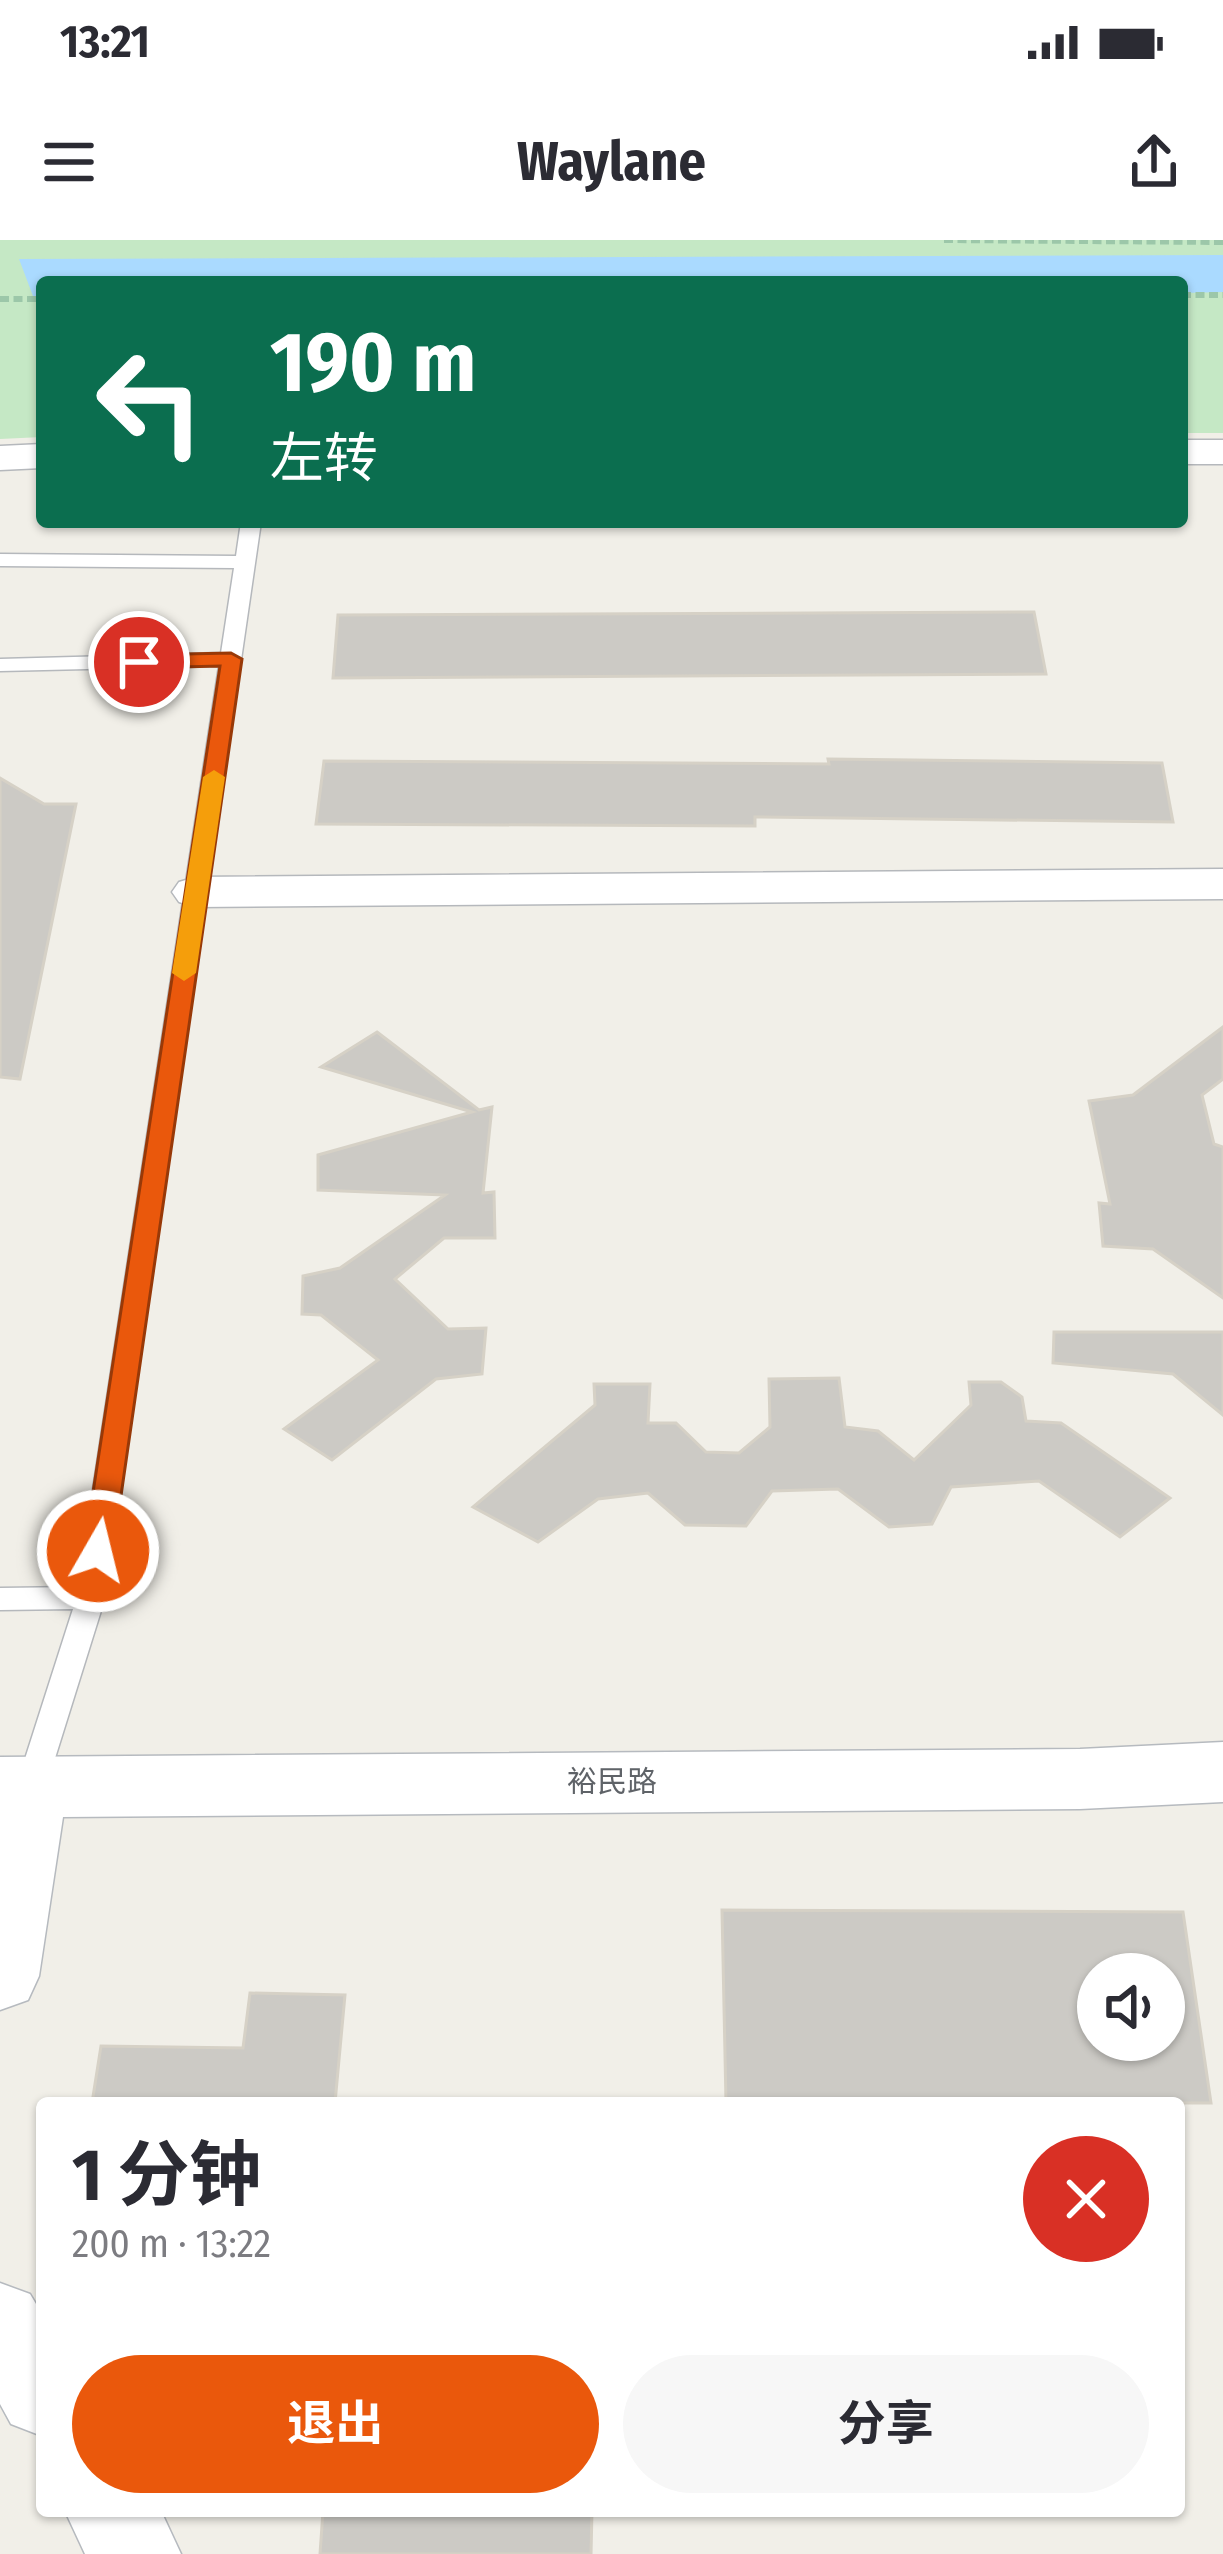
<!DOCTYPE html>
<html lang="zh">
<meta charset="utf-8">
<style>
body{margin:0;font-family:"Fira Sans Condensed","Noto Sans SC",sans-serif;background:#f7f7f7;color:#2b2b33;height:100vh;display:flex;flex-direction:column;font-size:45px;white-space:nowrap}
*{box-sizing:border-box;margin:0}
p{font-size:39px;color:#7c7c81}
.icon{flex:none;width:66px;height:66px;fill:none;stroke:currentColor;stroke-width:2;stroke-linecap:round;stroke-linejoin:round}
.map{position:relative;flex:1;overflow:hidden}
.side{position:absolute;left:36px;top:1857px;width:1149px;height:420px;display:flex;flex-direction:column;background:#fff;border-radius:12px;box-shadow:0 3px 9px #0004}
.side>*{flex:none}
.banner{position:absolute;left:36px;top:36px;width:1152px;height:252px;border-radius:12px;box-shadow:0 3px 9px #0004;background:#0b6e4f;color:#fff;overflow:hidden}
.tools{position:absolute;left:1077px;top:1713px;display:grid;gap:24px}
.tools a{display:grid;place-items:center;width:108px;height:108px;border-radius:50%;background:#fff;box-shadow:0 3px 9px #0004;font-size:60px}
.pin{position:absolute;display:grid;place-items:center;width:102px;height:102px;color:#fff;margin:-51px;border:6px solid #fff;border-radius:50%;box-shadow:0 3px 12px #0007}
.me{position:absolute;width:132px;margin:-66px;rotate:8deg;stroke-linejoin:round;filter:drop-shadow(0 0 9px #0008)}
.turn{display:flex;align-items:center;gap:42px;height:252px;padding:0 36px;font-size:54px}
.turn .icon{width:156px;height:156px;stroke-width:2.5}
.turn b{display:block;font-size:84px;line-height:102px}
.round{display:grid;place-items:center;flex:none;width:126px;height:126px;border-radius:63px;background:#f7f7f7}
.headline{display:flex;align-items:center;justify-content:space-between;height:204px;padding:0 36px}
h1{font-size:72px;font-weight:700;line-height:90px}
.cta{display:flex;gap:24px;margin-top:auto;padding:24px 36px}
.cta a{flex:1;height:138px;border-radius:72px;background:#ea580c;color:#fff;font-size:48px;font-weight:700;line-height:138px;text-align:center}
.cta a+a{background:#f7f7f7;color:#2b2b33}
.status{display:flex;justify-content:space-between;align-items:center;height:84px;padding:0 60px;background:#fff;direction:ltr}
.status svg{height:33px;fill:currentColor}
header{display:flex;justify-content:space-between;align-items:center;height:156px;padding:0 36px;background:#fff;font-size:54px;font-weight:700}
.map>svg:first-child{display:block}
.green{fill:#c5e8c5}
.water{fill:#aadaff}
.building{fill:#cccac5;stroke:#d6d1c6;stroke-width:3;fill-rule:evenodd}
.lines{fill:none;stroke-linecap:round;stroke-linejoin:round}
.lane-casing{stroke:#b5b8bc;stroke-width:3}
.street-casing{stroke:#b5b8bc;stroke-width:3}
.secondary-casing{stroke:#b6babf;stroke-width:3}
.path{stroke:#9cc7a9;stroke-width:6;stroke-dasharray:9 4.5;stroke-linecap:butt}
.lane{fill:#fff;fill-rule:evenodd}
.street{fill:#fff;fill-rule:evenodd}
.secondary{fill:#fff;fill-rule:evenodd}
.route{fill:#ea580c;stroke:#983908;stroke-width:3}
.slow{fill:#f59e0b}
.labels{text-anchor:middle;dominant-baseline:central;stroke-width:9;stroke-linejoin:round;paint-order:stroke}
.street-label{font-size:30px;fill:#5f6368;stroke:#fff}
</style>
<div class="status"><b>13:21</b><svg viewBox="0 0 49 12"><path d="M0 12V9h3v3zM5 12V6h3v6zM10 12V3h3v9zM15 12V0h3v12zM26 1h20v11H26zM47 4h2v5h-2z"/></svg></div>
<header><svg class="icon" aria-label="menu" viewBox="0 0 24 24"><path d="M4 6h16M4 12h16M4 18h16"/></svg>Waylane<svg class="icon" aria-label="share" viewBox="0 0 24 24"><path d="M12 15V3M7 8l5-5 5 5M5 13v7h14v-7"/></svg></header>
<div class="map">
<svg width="1223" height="2314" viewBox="0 0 1223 2314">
<rect width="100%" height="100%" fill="#f1efe8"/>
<path class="green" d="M0,0H1223V193H1182V42H42V197L0,199Z"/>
<path class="water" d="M1223,15V52L1182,53V42H42V56H33L19,19Z"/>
<path class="building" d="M1034,372L1046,434L333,438L338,375Z
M828,519L1162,523L1173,582L755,577V586L316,584L324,521L829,524Z
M0,538L44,564H76L20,839L0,837Z
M1223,787V839L1202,855L1214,904L1223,907V1058L1153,1009L1103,1006L1099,963L1110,964L1089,861L1133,855Z
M377,792L479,870L492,867L483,953L494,952L495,998H444L395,1039L448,1089L486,1088L482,1134L436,1139L332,1220L284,1189L378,1120L321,1075L302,1074L303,1036L340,1028L445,955L318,950V915L472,872L321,827Z
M1054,1092H1223V1175L1173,1134L1053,1123Z
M839,1138L845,1187L878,1191L914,1220L971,1165L969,1142H1001L1022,1157L1026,1181L1061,1183L1170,1258L1120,1297L1039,1241L951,1247L932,1284L889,1287L838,1249L772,1251L746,1286L685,1285L648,1253L598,1259L538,1302L473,1267L595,1165L594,1144H650L648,1183H676L706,1212L739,1213L770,1187L769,1139Z
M722,1670L1183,1672L1211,1863H726ZM1098,1734H1164V1800H1098Z
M250,1753L345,1755L335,1863H92L101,1806L243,1808Z
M323,2271H592L591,2314H320Z"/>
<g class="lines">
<g class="lane-casing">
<path id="lane" d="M241,282H261L105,1358L46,1547L42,1556L31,1559L20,1556L16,1547L73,1369L0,1370V1348L78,1347L219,426L0,431V419L221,413L234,328L0,326V314L236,316Z"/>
</g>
<g class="street-casing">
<path id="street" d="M1182,200H1223V224H1182Z
M42,204V228L0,230V206Z
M1223,629V659L196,667L179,662L172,652L179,642L196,637Z"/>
</g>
<g class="secondary-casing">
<path id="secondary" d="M1223,1502V1562L1080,1569L63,1577L39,1736L28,1760L0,1770V1517L1080,1509Z
M0,2043L30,2054L42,2074V2196L11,2184L0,2164Z
M65,2271H161L181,2314H85Z"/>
</g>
<path class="path" d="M944,0L1223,2
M1182,55H1223
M0,59H42"/>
<use href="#lane" class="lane"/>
<use href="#street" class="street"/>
<use href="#secondary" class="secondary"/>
</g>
<path class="route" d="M231,413L242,419L113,1311L109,1318H88L84,1311L220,426L139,428L128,422L139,415Z"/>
<path class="slow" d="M214,530L225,537L196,733L184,741L172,733L203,537Z"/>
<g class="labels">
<g class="street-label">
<text x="612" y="1542">裕民路</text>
</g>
</g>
</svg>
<div class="tools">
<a><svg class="icon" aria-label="sound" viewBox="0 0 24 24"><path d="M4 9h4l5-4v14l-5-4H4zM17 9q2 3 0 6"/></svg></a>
</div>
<div class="pin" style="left:139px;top:422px;background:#d93025"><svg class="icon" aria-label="arrive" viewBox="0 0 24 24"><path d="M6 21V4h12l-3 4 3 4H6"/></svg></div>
<svg class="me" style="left:98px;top:1311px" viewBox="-20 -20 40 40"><circle r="17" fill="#ea580c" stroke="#fff" stroke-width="3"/><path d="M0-11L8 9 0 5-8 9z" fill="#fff"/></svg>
<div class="banner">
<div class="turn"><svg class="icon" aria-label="left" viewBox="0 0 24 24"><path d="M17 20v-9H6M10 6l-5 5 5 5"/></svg><div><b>190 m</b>左转</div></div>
</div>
<section class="side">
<div class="headline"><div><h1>1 分钟</h1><p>200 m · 13:22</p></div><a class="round" style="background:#d93025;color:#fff"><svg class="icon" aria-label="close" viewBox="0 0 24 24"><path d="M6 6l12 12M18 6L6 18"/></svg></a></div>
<div class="cta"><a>退出</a><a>分享</a></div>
</section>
</div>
